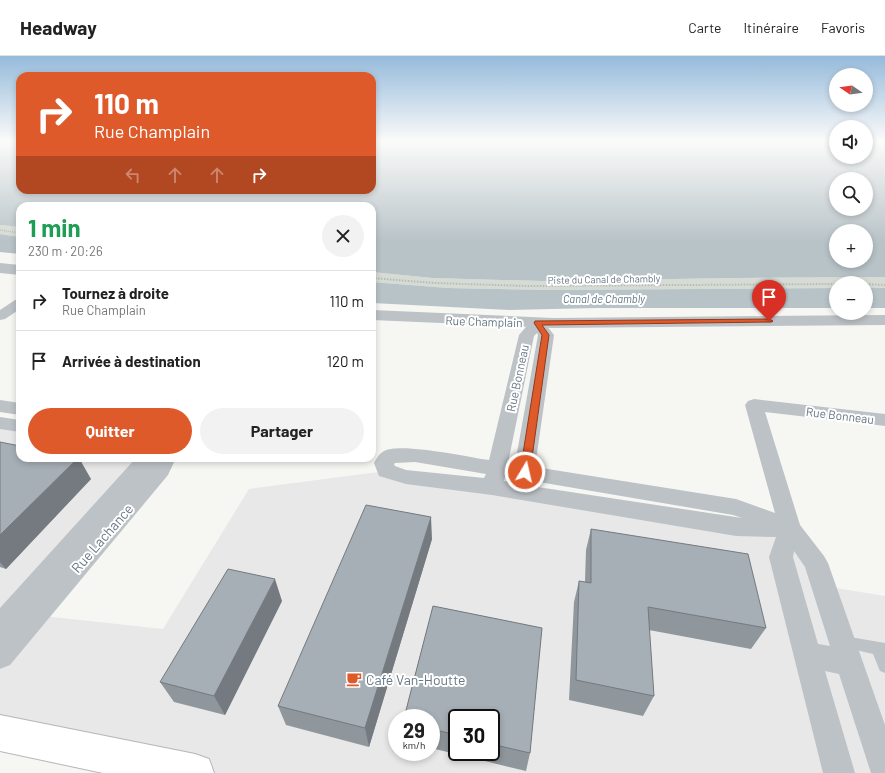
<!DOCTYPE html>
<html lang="fr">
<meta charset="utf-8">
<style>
body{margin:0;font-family:Barlow,sans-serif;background:#f2f2f2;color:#222;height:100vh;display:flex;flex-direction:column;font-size:15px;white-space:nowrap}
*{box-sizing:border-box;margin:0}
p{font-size:13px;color:#767676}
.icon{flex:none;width:22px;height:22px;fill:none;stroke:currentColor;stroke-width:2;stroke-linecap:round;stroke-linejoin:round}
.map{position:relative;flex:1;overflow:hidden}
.details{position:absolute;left:16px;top:146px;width:360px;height:260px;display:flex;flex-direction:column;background:#fff;border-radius:12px;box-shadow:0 2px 6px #0003}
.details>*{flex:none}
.top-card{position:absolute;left:16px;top:16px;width:360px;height:122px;border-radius:12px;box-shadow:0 2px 6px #0003;background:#df5a2b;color:#fff;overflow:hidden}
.needle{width:26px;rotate:283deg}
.fabs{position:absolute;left:829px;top:12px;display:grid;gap:8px}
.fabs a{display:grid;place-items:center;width:44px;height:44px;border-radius:50%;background:#fff;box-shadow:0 2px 6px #0003;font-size:20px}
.speed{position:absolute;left:388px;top:653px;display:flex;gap:8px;font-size:20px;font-weight:700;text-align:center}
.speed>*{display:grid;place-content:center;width:52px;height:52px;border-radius:50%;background:#fff;box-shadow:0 2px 6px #0003;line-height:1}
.speed small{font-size:10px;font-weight:400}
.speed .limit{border:2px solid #111;border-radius:6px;background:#fff;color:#111}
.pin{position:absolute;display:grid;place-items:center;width:34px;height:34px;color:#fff;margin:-41px -17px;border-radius:50% 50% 50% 0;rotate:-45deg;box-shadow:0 0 4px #0007}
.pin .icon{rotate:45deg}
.me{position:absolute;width:44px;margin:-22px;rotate:9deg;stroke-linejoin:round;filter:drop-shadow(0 0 3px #0008)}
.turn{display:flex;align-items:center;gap:14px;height:84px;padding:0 12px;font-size:18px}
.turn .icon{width:52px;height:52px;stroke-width:2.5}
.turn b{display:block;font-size:28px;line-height:34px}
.lanes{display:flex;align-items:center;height:38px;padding:0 12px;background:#0003;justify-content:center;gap:20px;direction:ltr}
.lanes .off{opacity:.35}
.round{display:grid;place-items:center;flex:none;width:42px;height:42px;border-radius:21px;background:#f2f2f2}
.head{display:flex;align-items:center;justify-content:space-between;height:68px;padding:0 12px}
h1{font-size:24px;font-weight:700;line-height:30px;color:#1e9e55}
.primary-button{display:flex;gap:8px;margin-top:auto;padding:8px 12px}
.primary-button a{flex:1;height:46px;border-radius:24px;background:#df5a2b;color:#fff;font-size:16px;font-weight:700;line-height:46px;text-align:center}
.primary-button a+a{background:#f2f2f2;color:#222}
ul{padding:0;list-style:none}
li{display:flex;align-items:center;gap:12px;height:60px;padding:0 12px;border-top:1px solid #e0e0e0}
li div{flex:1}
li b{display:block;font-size:15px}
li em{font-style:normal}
header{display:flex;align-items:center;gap:24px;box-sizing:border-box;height:56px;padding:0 20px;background:#fff;border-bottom:1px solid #e0e0e0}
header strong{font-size:19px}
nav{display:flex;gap:22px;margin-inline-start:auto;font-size:14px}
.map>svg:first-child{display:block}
.built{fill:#e7e8e7;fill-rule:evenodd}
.green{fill:#d6dbd3}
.water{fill:#b8c3c8;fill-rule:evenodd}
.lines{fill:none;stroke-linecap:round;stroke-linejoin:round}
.secondary-casing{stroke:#b2b7bc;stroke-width:2}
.path-far1{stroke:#b8bbbe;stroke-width:1.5;stroke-dasharray:1 1;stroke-linecap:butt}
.path{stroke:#b8bbbe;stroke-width:2;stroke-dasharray:1.5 1.5;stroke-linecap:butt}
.service{fill:#bdc2c6;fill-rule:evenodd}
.minor{fill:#bdc2c6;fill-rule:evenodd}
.tertiary{fill:#bdc2c6;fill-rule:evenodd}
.secondary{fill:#fff;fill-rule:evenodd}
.wall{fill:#8f969c;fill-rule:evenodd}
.shaded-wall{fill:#747a7f}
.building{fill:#a6afb5;stroke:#747a7f}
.route{fill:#df5a2b;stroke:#913a1c}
.labels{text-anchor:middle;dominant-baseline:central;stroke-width:4;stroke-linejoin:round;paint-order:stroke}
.far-street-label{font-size:10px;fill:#667684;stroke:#fff}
.far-water-label{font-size:11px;font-style:italic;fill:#627780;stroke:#fff}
.street-label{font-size:12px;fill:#667684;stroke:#fff}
.near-street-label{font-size:14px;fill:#667684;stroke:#fff}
.near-poi-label{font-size:14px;fill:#667684;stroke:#fff;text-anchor:start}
</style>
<header>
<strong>Headway</strong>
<nav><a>Carte</a><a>Itinéraire</a><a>Favoris</a></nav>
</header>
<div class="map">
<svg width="885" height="717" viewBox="0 0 885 717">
<rect width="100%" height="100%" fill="#f6f7f3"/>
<path class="built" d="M0,369L20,372V402H137L0,554Z
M386,415L790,472L823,530L885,540V717H202L0,677V600L34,559L163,573L249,433ZM397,662H431V696H397ZM457,662H491V696H457Z"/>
<path class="green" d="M0,169L20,171V181L0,178Z
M372,216L432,222L542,225L738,222L885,221V232H866V227H836V232L554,234L448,232L372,226Z"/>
<path class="water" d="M0,85H20V134H372V85H836V101H866V85H885V221L738,222L542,225L432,222L372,216V150H20V171L0,169ZM836,123H866V153H836ZM836,175H866V205H836Z
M0,178L20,181V198L0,196Z
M372,226L448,232L554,234L836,232V252H597L509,254L372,247Z
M866,232H885V252H866Z"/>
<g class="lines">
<g class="secondary-casing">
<path id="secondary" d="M0,659L195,698L209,703L214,717H103L0,695Z"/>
</g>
<path class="path-far1" d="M0,174L20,177"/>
<path class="path" d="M372,222L434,227L527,230L836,228
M866,228L885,229"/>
<path class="service" d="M844,580L885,587V617L880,615L873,598L839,590L837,586L839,582Z"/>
<path class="minor" d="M20,243V253L5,263L0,264V254L15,244Z
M537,263L542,264L554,279L535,411L736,443L775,457L745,349L748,345L754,343L885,358V370L765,356L800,469L824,500L828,507L885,669V717H871L839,618L825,615L855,717H823L769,501L776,481L736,480L492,439L406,428L379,420L374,407C376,403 380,397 384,395C400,386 468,401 489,404L519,279L532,264ZM537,277L538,279L515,408L508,407L534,280ZM415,406L486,418L484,422L406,414L395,410L394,408L395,407ZM505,421L513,422L512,426L504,425ZM533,425L733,459L742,462L531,430ZM794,495L805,511L830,590L818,588L793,501Z
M0,344L20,347V359L0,356Z
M0,361L20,364V376L0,373Z
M136,402H156L149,415L156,402H176L168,419L10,609L0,613V552Z"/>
<path class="tertiary" d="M0,207L20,209V219L0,217Z
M372,254L553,262L885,259V269L553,272L372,264Z"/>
<use href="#secondary" class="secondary"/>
</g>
<path class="wall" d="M0,386L91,423L6,513L0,511Z
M591,473L766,572L751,593L649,574L654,640L643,660L569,644L574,546L579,525L585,526L586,494Z
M432,483L369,691L286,669L278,650Z
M282,545L225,659L174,646L160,626Z
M433,550L542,572L530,697L526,715L431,692V662H404ZM457,662H491V696H457Z"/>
<path class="shaded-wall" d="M78,402H79L91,423L6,513L0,506V479Z
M431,461L432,483L369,691L365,672Z
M275,523L282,545L225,659L214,640Z"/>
<path class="building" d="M0,386L20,390V402H78L0,479Z
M366,449L431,461L365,672L278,650Z
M591,473L748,498L766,572L648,551L654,640L576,624L579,525L591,527Z
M228,513L275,523L214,640L160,626Z
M433,550L542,572L530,697L491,688V662H457V679L431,673V662H404Z"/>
<linearGradient id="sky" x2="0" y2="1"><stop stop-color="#95badb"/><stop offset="0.46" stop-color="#fbfbfa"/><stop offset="1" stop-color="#fbfbfa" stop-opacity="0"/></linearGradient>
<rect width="885" height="186" fill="url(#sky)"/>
<path class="route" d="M769,263L773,265L772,266L542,269L549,279L530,416L528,419H521L520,416L542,279L534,267L535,265Z"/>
<defs>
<g id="cafe-bare" transform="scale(1.2)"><path d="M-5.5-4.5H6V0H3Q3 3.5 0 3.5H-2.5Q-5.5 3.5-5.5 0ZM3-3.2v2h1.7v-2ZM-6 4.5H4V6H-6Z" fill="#df5a2b" stroke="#fff" stroke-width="2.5" paint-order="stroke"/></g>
</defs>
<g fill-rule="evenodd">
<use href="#cafe-bare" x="354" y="623"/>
</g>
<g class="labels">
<g class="far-street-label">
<text transform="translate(604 223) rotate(-1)">Piste du Canal de Chambly</text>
</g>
<g class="far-water-label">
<text x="604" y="242">Canal de Chambly</text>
</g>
<g class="street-label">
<text transform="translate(484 265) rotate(2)">Rue Champlain</text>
<text transform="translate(517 322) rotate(-78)">Rue Bonneau</text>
<text transform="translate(840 359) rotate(7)">Rue Bonneau</text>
</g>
<g class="near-street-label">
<text transform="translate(102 482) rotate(-49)">Rue Lachance</text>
</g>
<g class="near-poi-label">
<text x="366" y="623">Café Van-Houtte</text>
</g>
</g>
</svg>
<div class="fabs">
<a><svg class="needle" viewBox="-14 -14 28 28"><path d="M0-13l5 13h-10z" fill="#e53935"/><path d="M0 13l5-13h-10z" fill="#767676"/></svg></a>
<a><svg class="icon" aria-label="sound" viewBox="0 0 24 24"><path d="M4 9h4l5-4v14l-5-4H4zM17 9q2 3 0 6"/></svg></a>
<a><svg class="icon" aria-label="search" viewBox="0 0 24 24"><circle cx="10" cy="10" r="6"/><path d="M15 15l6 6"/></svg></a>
<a>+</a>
<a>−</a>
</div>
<div class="speed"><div>29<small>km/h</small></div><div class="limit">30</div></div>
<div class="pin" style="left:769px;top:265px;background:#d93025"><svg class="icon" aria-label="arrive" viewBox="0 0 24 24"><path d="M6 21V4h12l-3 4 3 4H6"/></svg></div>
<svg class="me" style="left:525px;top:416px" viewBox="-20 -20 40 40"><circle r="17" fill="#df5a2b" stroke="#fff" stroke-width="3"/><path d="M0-11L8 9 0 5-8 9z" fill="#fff"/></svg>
<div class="top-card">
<div class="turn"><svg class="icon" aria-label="right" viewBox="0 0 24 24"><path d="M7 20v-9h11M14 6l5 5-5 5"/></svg><div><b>110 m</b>Rue Champlain</div></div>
<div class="lanes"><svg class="icon off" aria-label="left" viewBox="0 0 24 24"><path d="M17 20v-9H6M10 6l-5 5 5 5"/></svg><svg class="icon off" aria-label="ahead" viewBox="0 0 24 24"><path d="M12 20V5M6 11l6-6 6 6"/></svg><svg class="icon off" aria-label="ahead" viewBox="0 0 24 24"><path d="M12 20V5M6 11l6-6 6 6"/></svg><svg class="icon" aria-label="right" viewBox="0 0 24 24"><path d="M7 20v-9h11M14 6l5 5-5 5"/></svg></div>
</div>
<section class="details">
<div class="head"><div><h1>1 min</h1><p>230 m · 20:26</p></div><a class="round"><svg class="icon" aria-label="close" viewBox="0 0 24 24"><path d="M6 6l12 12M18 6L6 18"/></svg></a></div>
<ul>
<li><svg class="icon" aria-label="right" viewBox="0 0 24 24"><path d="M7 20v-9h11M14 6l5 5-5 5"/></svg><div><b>Tournez à droite</b><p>Rue Champlain</p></div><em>110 m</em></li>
<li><svg class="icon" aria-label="arrive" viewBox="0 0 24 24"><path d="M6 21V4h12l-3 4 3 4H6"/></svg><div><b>Arrivée à destination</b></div><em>120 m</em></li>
</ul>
<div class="primary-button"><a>Quitter</a><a>Partager</a></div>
</section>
</div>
